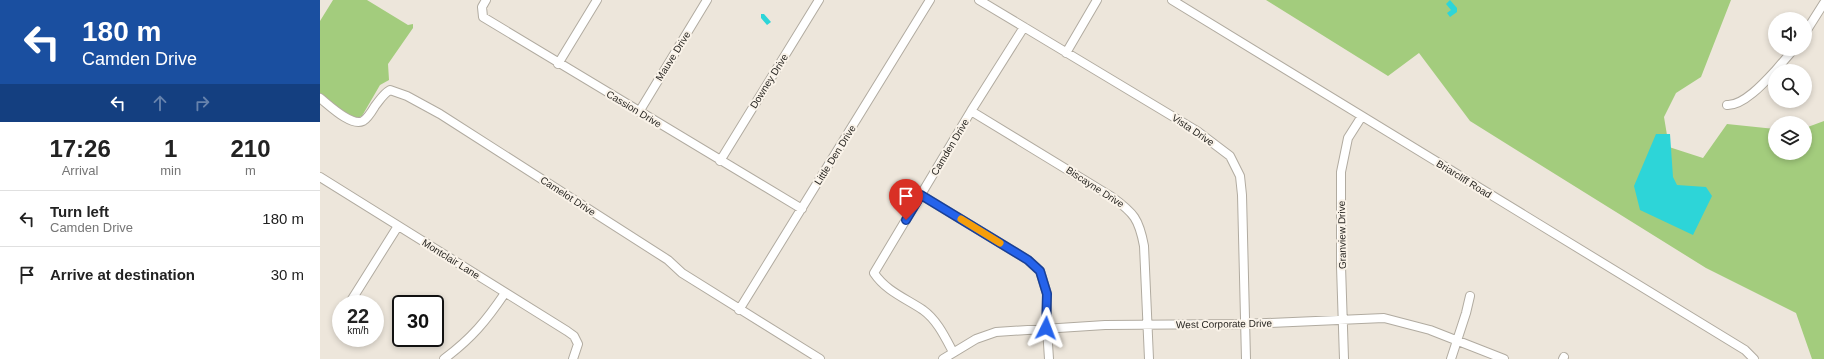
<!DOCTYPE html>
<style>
body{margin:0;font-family:Helvetica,sans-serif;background:#f6f6f6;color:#222;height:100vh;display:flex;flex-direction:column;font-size:15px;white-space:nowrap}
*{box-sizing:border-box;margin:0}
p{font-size:13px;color:#767676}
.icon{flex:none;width:22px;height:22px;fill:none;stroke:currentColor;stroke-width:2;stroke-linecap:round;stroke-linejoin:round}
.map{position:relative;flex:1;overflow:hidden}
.details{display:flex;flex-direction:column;background:#fff;width:320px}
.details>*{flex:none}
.guide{background:#1a4fa0;color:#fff;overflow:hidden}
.tools{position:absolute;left:1448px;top:12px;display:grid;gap:8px}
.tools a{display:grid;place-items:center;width:44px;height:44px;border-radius:50%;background:#fff;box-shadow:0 2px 6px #0003;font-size:20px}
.speed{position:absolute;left:12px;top:295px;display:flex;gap:8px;font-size:20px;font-weight:700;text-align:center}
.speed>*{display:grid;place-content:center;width:52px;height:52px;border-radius:50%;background:#fff;box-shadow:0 2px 6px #0003;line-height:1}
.speed small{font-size:10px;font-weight:400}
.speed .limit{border:2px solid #111;border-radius:6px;background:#fff;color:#111}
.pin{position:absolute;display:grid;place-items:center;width:34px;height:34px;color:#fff;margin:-41px -17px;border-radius:50% 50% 50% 0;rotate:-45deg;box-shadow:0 0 4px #0007}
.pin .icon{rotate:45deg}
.me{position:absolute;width:44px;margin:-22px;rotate:3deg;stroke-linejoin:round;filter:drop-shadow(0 0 3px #0008)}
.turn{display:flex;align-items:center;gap:14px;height:84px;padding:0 16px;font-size:18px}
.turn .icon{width:52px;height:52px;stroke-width:2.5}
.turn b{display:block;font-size:28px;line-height:34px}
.lanes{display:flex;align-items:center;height:38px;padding:0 16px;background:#0003;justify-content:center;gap:20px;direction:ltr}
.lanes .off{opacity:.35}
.eta{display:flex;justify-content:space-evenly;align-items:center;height:68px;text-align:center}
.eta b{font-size:24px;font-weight:800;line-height:28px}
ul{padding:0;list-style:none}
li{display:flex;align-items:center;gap:12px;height:56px;padding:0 16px;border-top:1px solid #e0e0e0}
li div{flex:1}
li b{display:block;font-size:15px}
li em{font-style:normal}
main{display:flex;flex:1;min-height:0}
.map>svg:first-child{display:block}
.green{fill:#a3cc7d}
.water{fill:#2dd5d8}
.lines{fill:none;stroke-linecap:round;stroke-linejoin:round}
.minor-casing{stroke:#b1aba0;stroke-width:10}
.minor{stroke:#fff;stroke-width:8}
.route-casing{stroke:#184099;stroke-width:10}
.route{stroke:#2563eb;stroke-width:7}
.slow{stroke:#f59e0b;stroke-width:7}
.labels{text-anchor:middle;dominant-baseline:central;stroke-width:4;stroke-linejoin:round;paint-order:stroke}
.street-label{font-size:10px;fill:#2a2824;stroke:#faf3e9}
</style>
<main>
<section class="details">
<div class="guide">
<div class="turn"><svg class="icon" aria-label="left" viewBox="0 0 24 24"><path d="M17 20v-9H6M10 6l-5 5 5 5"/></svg><div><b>180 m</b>Camden Drive</div></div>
<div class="lanes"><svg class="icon" aria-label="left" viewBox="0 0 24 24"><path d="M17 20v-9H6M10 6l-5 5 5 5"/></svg><svg class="icon off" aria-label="ahead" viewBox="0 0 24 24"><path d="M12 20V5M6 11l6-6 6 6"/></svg><svg class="icon off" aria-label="right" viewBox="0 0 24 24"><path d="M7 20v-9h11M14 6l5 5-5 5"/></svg></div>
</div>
<div class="eta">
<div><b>17:26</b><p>Arrival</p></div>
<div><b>1</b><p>min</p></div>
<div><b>210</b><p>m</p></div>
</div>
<ul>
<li><svg class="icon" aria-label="left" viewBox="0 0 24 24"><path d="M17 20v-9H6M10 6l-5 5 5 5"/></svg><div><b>Turn left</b><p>Camden Drive</p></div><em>180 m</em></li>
<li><svg class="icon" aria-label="arrive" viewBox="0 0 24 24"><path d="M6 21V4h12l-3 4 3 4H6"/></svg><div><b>Arrive at destination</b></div><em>30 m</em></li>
</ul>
</section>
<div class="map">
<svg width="1504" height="359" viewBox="0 0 1504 359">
<rect width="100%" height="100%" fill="#ede6db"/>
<path class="green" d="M13,0H47L88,25L93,24V28L68,64L69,80L60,85L42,116L38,118L26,115L0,95V21Z
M946,0H1411L1381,77L1356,93L1344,117L1349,147L1383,158L1407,124L1455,129V153H1485V128L1504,121V359H1492L1476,313L1386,268L1150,121L1099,53L1068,76Z"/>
<path class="water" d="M1130,0L1137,8V12L1130,17L1127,13L1131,10L1126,4Z
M441,14H444L451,22L447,25L441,18Z
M1336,134H1350L1353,177L1357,185L1386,187L1392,196L1373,235L1320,210L1314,186Z"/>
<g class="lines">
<g class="minor-casing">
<path id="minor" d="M166,0L162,7L163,17L482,209
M659,0L877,131L910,156L920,176L922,195L926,359
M852,0L1425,350L1434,359
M1485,33L1504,3
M746,53L777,0
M238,64L277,0
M1455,71L1474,49
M0,98C9,105 31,127 43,121C48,118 52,111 55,106C60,100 63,94 70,90L87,96L120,114L348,260L362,273L500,359
M1407,105C1423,106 1444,83 1455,71
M651,111L792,197C814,213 819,219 824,246L829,359
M319,112L387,0
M400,161L499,0
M0,177L247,331L254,336L258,344L253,359
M601,195L708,260L720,271L727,294V328L729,359
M29,304L78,226
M419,310L610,0
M633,352C625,337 617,320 603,310C585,298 566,291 554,273L651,111L704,27
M124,359C152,338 166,321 185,293
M623,359L656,339L676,332L785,325L924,324L1064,318L1110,330L1184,359
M1024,359L1021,266V172L1028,138L1042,116
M1131,359L1146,313L1150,296
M1243,359L1244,357"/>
</g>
<use href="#minor" class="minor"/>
</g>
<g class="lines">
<g class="route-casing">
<path id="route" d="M586,220L601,195L708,260L720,271L727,294L726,328"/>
</g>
<use href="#route" class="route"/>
<path class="slow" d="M641,219L680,243"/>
</g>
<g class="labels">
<g class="street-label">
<text transform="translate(353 56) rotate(-58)">Mauve Drive</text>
<text transform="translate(449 81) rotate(-58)">Downey Drive</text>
<text transform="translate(314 109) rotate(31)">Cassion Drive</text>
<text transform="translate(873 130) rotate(34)">Vista Drive</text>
<text transform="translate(630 147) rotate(-59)">Camden Drive</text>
<text transform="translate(515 155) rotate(-58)">Little Den Drive</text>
<text transform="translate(1144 179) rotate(32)">Briarcliff Road</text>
<text transform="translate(775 187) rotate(33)">Biscayne Drive</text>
<text transform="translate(248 196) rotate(33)">Camelot Drive</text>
<text transform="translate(1022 235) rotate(-91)">Granview Drive</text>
<text transform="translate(131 259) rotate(32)">Montclair Lane</text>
<text transform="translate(904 324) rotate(-1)">West Corporate Drive</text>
</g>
</g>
</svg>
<div class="tools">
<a><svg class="icon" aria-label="sound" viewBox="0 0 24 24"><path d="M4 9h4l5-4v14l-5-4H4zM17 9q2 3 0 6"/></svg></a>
<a><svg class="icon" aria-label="search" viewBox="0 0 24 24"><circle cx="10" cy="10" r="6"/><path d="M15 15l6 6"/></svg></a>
<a><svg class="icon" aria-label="layers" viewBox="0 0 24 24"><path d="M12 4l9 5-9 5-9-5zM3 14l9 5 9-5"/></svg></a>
</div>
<div class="speed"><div>22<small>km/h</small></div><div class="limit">30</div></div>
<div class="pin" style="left:586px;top:220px;background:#d93025"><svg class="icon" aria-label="arrive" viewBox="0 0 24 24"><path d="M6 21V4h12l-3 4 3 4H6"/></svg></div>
<svg class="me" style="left:726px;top:328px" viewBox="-20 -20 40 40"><path d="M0-17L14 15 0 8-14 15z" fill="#2563eb" stroke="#fff" stroke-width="4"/></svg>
</div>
</main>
